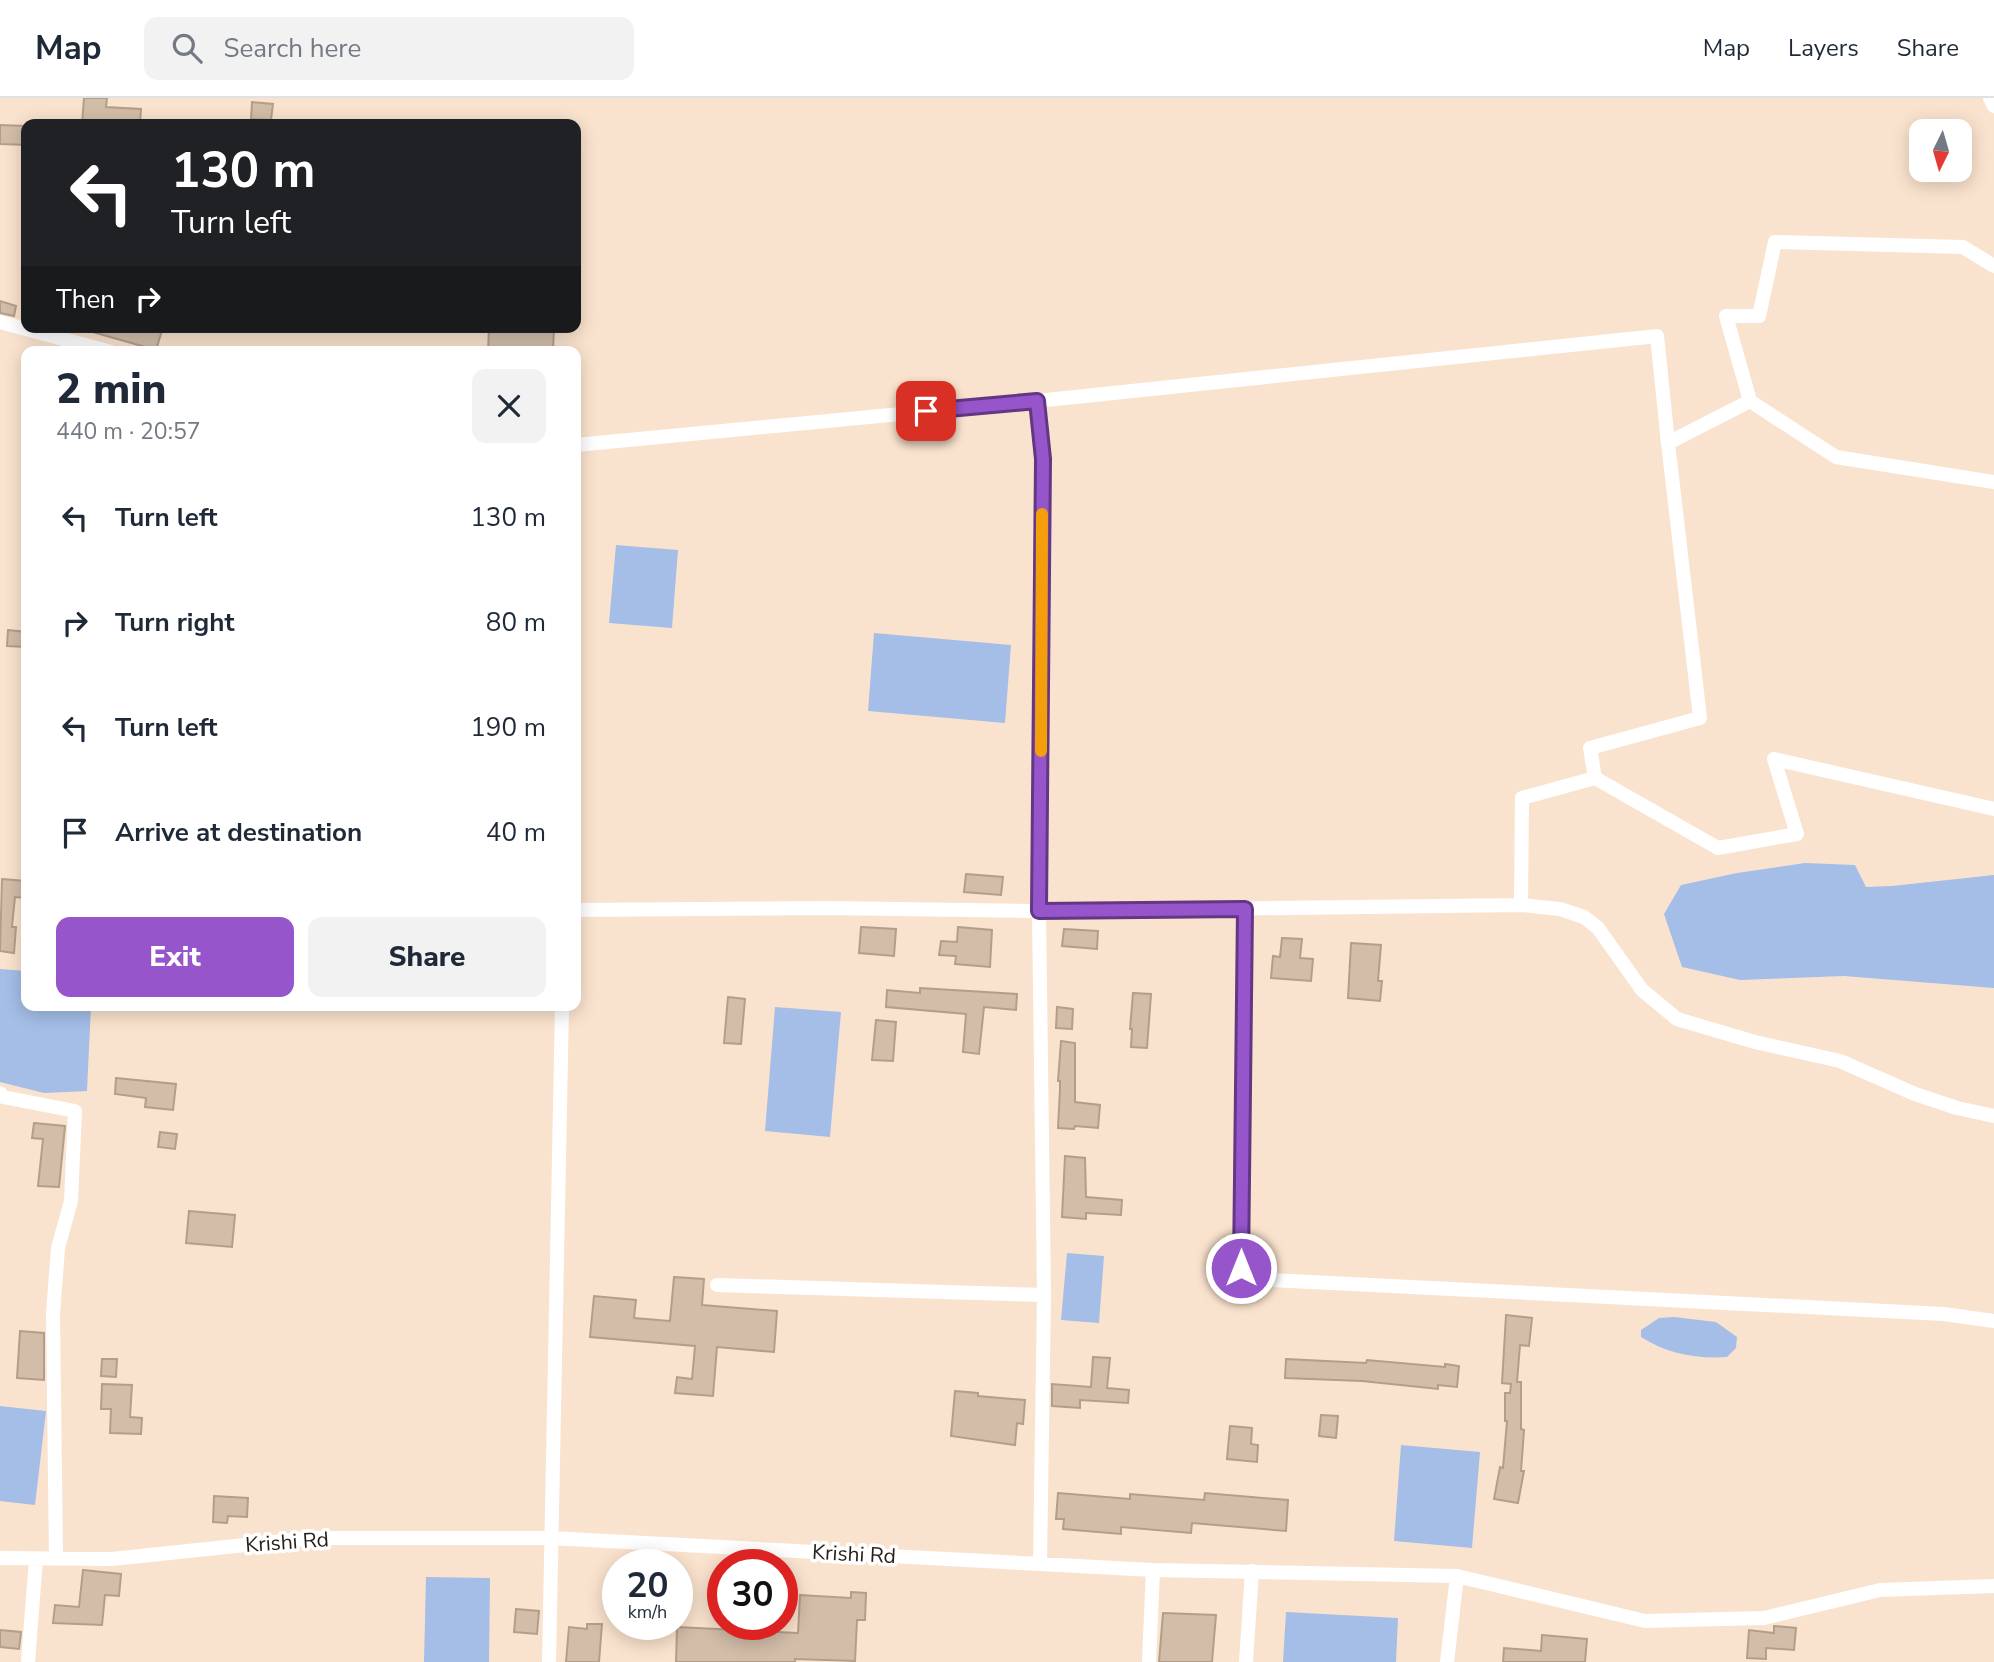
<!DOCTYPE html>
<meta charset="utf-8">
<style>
body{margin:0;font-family:"Nunito Sans",sans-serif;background:#f2f2f3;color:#1f2937;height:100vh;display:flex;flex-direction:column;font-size:26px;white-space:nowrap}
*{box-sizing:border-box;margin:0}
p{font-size:23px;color:#747a83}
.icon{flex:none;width:38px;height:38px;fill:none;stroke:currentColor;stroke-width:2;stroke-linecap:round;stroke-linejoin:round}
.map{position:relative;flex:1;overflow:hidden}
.sheet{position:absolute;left:21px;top:248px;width:560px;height:665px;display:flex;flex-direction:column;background:#fff;border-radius:14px;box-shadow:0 4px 18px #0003}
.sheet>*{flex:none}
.banner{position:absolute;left:21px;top:21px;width:560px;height:214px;border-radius:14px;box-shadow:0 4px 18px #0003;background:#202124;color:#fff;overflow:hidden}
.needle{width:46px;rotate:185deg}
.buttons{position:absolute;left:1909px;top:21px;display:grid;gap:14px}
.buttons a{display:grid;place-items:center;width:63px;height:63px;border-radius:14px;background:#fff;box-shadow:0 4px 18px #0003;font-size:35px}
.speed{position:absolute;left:602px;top:1451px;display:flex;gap:14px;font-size:35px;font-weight:700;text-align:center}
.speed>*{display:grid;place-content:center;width:91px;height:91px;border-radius:50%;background:#fff;box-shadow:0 4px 18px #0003;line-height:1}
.speed small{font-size:18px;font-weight:400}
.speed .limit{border:10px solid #d22;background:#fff;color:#111}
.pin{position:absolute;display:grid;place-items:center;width:60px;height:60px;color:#fff;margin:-30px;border-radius:14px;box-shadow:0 4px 10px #0006}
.me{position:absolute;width:77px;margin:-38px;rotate:0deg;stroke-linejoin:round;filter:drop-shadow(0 0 5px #0008)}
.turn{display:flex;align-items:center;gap:24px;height:147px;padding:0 35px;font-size:32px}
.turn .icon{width:91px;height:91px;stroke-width:2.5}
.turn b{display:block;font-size:49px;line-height:60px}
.then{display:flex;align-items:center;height:66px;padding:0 35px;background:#0003;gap:14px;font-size:26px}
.round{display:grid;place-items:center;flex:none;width:74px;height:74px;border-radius:14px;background:#f2f2f3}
.headline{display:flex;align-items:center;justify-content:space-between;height:119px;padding:0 35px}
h1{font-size:42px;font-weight:800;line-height:52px}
.cta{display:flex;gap:14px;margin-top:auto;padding:14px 35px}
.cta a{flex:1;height:80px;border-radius:14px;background:#9655ca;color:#fff;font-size:28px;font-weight:800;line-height:80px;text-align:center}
.cta a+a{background:#f2f2f3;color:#1f2937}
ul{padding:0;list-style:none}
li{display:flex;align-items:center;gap:21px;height:105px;padding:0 35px}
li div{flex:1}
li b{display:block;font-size:26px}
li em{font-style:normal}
header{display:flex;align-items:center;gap:42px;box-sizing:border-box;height:98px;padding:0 35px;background:#fff;border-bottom:2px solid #e0e1e3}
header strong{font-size:33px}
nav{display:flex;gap:38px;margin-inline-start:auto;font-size:24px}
.search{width:490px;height:63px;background:#f2f2f3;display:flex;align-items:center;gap:18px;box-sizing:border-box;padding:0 24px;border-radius:14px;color:#747a83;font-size:26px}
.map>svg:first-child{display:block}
.water{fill:#a4bee7}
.building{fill:#d2bda9;stroke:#b39e8a;stroke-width:2}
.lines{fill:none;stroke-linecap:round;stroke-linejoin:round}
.street{stroke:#fff;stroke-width:14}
.route-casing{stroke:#623783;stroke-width:18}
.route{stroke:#9655ca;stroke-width:12}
.slow{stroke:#f59e0b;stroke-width:12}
.labels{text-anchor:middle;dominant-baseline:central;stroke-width:7;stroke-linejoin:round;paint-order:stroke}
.street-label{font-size:21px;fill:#271f18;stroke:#fff}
</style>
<header>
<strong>Map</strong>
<div class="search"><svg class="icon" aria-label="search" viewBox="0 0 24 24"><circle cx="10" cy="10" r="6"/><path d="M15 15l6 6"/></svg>Search here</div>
<nav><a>Map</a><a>Layers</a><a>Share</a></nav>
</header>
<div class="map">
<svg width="1994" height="1564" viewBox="0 0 1994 1564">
<rect width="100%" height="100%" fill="#fae3ce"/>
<path class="water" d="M616,447L678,452L672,530L609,525Z
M874,535L1011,547L1005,625L868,613Z
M1805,765L1855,767L1866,789L1892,788L1994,777V890L1844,878L1740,882L1682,869L1664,816L1681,787L1737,775Z
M0,871L26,873V908H91L87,993L44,995L0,984Z
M775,909L841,914L830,1039L765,1033Z
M1067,1155L1104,1158L1099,1225L1061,1222Z
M1674,1219L1716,1224L1737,1239L1736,1250L1727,1259C1696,1261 1668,1256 1641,1239V1232L1659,1220Z
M0,1308L46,1313L35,1407L0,1403Z
M1401,1347L1480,1354L1472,1450L1394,1443Z
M426,1479L490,1480L489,1564H424Z
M1286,1514L1398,1520L1396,1564H1283Z"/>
<path class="building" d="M84,0H107L106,9L141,11L140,26H82Z
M252,4L273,6L271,22L251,21Z
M0,27L26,28V47L0,46Z
M0,203L16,208L14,218L0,215Z
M89,229H163L156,252L89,233Z
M489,229H554L553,254H488Z
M8,532L26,534V549L7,548Z
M966,776L1003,779L1001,797L964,794Z
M2,781L26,783V800L15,799L12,829H16L14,855L0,853Z
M861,829L896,831L894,858L859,855Z
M958,829L992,832L990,869L955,866L956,858L939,857L941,843L957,844Z
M1064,831L1098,833L1097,851L1062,848Z
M1282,840L1302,841L1300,860L1313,861L1311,883L1271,880L1273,858L1280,859Z
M1351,845L1381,847L1378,883H1382L1380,903L1348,900Z
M920,890L1017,896L1016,912L984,909L979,956L963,954L966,916L886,909L887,892L920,895Z
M1133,895L1151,896L1147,950L1131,949L1132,931H1130Z
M728,899L745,901L741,946L724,945Z
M1057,909L1073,911L1072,931L1056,930Z
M876,922L896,924L893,963L872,962Z
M1061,943L1075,945V1004L1100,1007L1098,1030L1075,1028L1074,1031L1058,1030L1060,991V983H1058Z
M116,980L176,986L173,1012L145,1009L146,1000L115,996Z
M34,1025L65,1028L59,1089L38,1088L43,1041L32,1040Z
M160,1034L177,1036L175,1051L158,1049Z
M1065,1058L1085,1060L1086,1099L1122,1102L1121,1117L1086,1115V1121L1062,1119Z
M189,1113L235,1117L232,1149L186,1145Z
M674,1179L704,1181L702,1207L777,1213L774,1254L717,1249L713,1298L675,1295L677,1279L692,1281L695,1248L590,1239L594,1198L636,1202L634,1220L670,1223Z
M1506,1217L1532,1220L1529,1248L1520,1247L1517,1284H1521V1331L1524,1332L1521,1373H1524L1518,1405L1494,1401L1500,1369L1503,1370L1507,1323H1505V1295H1510L1511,1286L1502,1285Z
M20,1233L44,1235V1282L17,1280Z
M1093,1259L1110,1260L1107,1290L1129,1292L1128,1305L1080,1302V1310L1052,1308V1286L1091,1289Z
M102,1261H117L116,1279L101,1278Z
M1286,1261L1366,1265L1367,1262L1445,1269V1266L1459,1268L1457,1289L1438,1287V1291L1362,1283L1285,1280Z
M102,1286L132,1287L130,1319L142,1320L141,1336L110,1335L111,1311H101Z
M955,1293L978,1295V1298L1025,1302L1023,1326L1017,1325L1015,1347L951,1338Z
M1321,1317L1338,1318L1336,1340L1319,1338Z
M1230,1328L1252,1330L1251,1346L1258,1347L1257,1364L1227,1361Z
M1058,1395L1130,1401V1396L1204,1402L1205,1395L1288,1402L1286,1433L1192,1425L1191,1435L1121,1429V1436L1063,1431L1064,1421H1056Z
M214,1398L248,1400L247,1419L228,1418L227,1425L213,1424Z
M83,1472L121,1476L119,1498L105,1497L102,1527L53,1525L55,1507L79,1509Z
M851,1494L866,1495L865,1522H857L855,1563L795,1561V1564H676L677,1529L798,1535L800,1497L851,1500Z
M516,1511L539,1513L537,1536L514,1534Z
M1163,1515L1216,1517L1212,1564H1159Z
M587,1526H602L599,1564H566L569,1529L587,1531Z
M1774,1528L1796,1530L1794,1552L1766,1550V1561L1747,1560L1749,1532L1774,1535Z
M0,1532L21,1534L19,1551L0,1549Z
M1542,1537L1587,1541L1585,1564H1503L1504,1550L1541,1553Z"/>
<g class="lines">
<path class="street" d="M1990,0L1994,8
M0,224L111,254
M1037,303L1043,361L1039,813L1044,1197L1040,1465
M1750,303L1726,218H1759L1775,144L1963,149L1994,168
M576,347L1037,303L1657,238L1668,345
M1595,680L1590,650L1700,620L1668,345L1750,303L1836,359L1994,384
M1521,807L1522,700L1595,680L1718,750L1797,736L1774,661L1994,711
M1246,811L1241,1170L1252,1181L1944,1216L1994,1223
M576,812L827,810L1039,813L1521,807L1560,811L1584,819L1598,830L1642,892L1677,921L1755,944L1840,963L1915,996L1957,1010L1994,1018
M0,995L3,999L75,1013L71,1103L58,1150L53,1216L56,1460
M717,1187L1044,1197
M0,1460L112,1461L312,1440H550L1153,1472L1457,1478
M28,1564L36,1461
M549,1564L562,908
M1149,1564L1153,1472
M1246,1564L1252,1473
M1447,1564L1457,1478L1645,1523L1764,1520L1880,1492L1994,1488"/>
</g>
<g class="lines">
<g class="route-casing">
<path id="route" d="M926,313L1037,303L1043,361L1039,813L1245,811L1241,1170"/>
</g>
<use href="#route" class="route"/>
<path class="slow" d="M1041,653L1042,416"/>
</g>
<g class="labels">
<g class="street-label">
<text transform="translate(287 1444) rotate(-4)">Krishi Rd</text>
<text transform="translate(854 1456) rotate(3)">Krishi Rd</text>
</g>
</g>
</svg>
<div class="buttons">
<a><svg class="needle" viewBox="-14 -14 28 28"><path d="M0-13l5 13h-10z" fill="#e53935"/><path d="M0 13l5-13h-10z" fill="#747a83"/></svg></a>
</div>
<div class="speed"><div>20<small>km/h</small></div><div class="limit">30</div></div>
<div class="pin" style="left:926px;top:313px;background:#d93025"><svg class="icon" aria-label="arrive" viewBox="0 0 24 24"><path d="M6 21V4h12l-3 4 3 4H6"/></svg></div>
<svg class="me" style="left:1241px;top:1170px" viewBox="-20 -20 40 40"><circle r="17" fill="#9655ca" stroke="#fff" stroke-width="3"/><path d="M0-11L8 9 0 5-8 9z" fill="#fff"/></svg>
<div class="banner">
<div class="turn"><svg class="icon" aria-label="left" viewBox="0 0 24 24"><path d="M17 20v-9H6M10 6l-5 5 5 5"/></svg><div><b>130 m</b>Turn left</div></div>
<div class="then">Then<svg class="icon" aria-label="right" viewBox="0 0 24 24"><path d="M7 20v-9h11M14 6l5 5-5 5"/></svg></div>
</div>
<section class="sheet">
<div class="headline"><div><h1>2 min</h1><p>440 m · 20:57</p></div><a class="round"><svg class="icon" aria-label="close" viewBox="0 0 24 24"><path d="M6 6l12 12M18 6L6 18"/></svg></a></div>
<ul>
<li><svg class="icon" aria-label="left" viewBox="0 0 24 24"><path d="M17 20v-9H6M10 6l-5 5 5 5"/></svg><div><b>Turn left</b></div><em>130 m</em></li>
<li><svg class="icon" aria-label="right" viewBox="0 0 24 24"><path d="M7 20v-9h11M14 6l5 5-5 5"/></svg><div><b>Turn right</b></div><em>80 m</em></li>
<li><svg class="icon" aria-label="left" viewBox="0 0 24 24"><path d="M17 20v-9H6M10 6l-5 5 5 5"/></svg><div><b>Turn left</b></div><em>190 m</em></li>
<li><svg class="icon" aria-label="arrive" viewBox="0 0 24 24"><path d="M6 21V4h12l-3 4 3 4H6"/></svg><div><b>Arrive at destination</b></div><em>40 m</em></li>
</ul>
<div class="cta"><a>Exit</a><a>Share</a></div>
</section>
</div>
